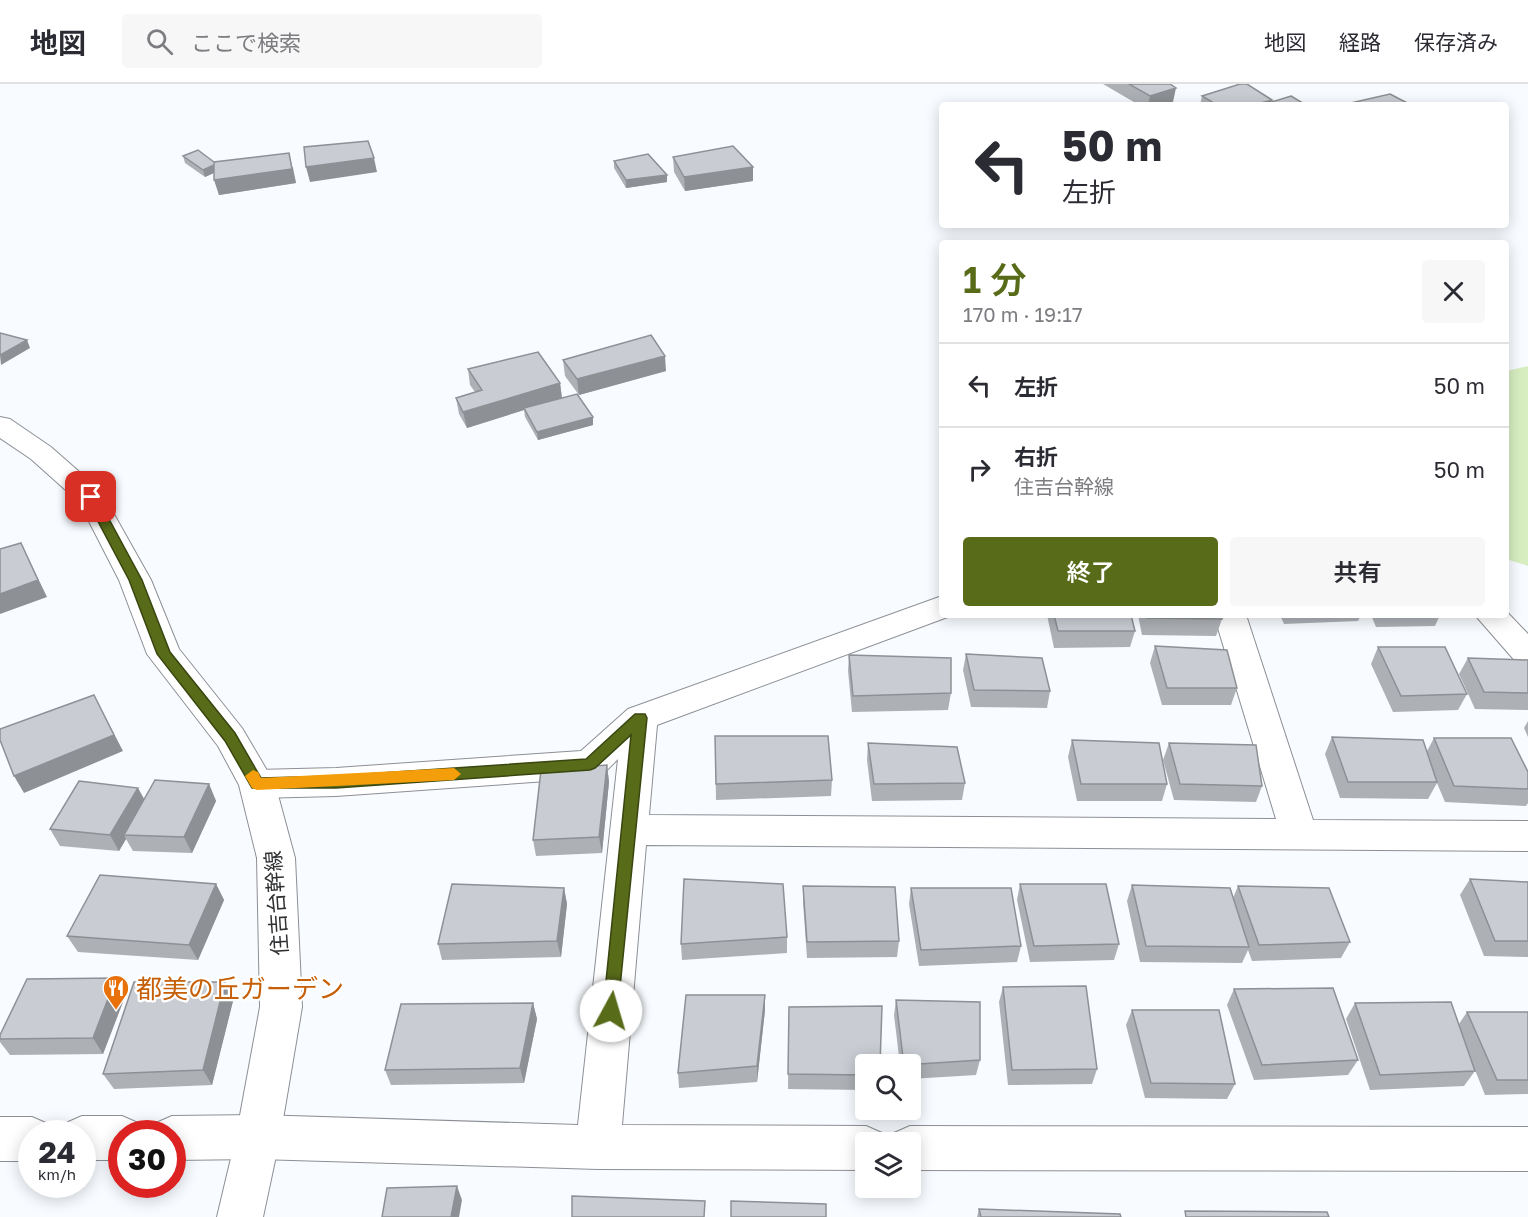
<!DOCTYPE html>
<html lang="ja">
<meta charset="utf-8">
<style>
body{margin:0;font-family:"Golos Text","Noto Sans JP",sans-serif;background:#f7f7f7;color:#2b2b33;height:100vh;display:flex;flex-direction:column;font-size:22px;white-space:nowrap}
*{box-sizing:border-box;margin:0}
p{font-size:20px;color:#7c7c81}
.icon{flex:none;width:33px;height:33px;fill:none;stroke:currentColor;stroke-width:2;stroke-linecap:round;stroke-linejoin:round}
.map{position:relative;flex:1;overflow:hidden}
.side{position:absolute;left:939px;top:156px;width:570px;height:378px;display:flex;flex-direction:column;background:#fff;border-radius:6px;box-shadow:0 3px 15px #0003}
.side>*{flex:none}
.hud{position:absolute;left:939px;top:18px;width:570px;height:126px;border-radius:6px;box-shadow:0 3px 15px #0003;background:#fff;color:#2b2b33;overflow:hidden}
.controls{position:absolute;left:855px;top:970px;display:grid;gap:12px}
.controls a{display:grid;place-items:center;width:66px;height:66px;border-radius:6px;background:#fff;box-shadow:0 3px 15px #0003;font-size:30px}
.speed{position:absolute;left:18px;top:1036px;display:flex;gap:12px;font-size:30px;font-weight:700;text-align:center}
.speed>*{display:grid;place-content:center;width:78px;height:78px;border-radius:50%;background:#fff;box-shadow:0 3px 15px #0003;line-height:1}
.speed small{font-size:15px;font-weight:400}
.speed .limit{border:9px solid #d22;background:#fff;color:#111}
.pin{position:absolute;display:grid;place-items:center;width:51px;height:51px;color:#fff;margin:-26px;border-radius:12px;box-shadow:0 3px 9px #0006}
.me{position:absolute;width:66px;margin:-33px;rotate:6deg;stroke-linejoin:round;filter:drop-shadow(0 0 4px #0008)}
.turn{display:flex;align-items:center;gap:21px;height:126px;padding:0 24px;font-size:27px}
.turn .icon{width:78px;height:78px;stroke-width:2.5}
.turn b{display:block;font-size:42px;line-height:51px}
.round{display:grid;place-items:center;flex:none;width:63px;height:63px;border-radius:6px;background:#f7f7f7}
.overview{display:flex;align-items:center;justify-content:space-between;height:102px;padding:0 24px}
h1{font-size:36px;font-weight:600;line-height:45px;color:#586b19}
.primary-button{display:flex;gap:12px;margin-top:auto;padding:12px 24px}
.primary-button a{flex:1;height:69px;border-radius:6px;background:#586b19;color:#fff;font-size:24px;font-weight:600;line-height:69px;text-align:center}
.primary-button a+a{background:#f7f7f7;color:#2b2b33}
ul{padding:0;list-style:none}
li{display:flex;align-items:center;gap:18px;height:84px;padding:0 24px;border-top:2px solid #e1e1e2}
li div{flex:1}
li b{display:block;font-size:22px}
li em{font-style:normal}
header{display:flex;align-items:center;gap:36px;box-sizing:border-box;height:84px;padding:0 30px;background:#fff;border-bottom:2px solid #e1e1e2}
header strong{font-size:28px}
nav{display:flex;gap:33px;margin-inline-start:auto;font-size:21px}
.search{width:420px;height:54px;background:#f7f7f7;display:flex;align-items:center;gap:15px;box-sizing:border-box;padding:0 21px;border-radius:6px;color:#7c7c81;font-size:22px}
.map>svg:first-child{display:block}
.green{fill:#d7eec1}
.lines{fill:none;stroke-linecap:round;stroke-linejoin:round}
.minor-casing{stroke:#8c8f95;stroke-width:2}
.tertiary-casing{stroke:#8c8f95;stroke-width:2}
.minor{fill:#fff;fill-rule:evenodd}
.tertiary{fill:#fff;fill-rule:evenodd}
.wall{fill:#adb0b5}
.shaded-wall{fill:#8d9094}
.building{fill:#c9cdd3;stroke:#8d9094;stroke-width:1.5}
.route{fill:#586b19;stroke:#394610;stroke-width:1.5}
.slow{fill:#f59e0b}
.labels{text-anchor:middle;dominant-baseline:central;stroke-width:4.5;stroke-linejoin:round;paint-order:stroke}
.street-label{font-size:21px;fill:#303133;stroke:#fff}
.near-food-label{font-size:26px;fill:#c56008;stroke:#fff;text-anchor:start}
</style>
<header>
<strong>地図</strong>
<div class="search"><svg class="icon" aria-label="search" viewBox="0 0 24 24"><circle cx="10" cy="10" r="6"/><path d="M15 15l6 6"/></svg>ここで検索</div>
<nav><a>地図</a><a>経路</a><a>保存済み</a></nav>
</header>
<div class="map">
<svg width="1528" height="1133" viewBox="0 0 1528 1133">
<rect width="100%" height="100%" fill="#f8fbff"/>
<path class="green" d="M1528,282V482L1506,475V287Z"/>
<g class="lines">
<g class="minor-casing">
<path id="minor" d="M942,512V531H953L657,641L649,731L1276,735L1214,531H1246L1313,736L1528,737V767L646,761L622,1041L866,1042L882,1049L886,1059H866V1086L598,1085L258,1075L172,1076V1050H151L156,1039L172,1032L258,1031L578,1041L618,675L603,690L590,694L336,712L257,714L244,710L239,700L244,690L257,686L336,684L581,667L628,625Z
M1506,527L1528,550V582L1516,578L1475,531H1506Z
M82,1032H122L138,1039L143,1050H122V1076H82V1050H61L66,1039Z
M0,1033H32L48,1040L52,1050H32V1077H0Z
M910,1042L1528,1043V1087L910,1086V1059H890L894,1049Z"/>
</g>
<g class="tertiary-casing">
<path id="tertiary" d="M0,333L10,335L51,363L101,407L151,496L179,565L242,644L275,700L295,774L302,923L280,1053L263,1133H217L236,1053L260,923L257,774L239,701L218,662L147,570L119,496L79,418L31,375L0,354Z"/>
</g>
<use href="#minor" class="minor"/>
<use href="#tertiary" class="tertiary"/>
</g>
<path class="wall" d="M1103,0H1170L1173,18L1162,21H1139Z
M1202,12L1271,18L1306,21H1200Z
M183,72L214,78L293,83L296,99L219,111L214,89L205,93L185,79Z
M673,73L753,83V97L685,107L674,88Z
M614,77L667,98L626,104L614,84Z
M563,276L666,287L579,311L565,292Z
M468,285L560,299L562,314L593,341L538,356L525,333L524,326L467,344L459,330L456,314L475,308L470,301Z
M1047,531H1131L1135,547L1130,563L1054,564Z
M1138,531H1221L1222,535L1216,552L1142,551Z
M1280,531H1361L1358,537L1284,540Z
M1371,531H1440L1435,542L1376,543Z
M1155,562L1237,604L1231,621H1162L1150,579Z
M1378,563L1467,610L1458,626L1393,628L1371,580Z
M966,570L1050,607L1047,624L971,623L963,586Z
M849,571L951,609L948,626L852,628L848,587Z
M1468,574L1528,576V626L1475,625L1459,590Z
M1528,637V653L1524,644Z
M715,652L832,696L831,712L716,716Z
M1332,653L1427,667L1434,654L1528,688V719L1526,722L1445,718L1437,699L1428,715L1340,714L1325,670Z
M1072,656L1167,700L1162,717H1077L1068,673Z
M868,659L965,699L962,716L872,717L867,676Z
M1169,659L1262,702L1256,718L1174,716L1163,676Z
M607,681L609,698L602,769L536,772L533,756Z
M209,700L216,717L192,769L133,767L126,755L119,767L60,762L50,745L144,715Z
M1470,795L1528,798V873L1484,872L1460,811Z
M216,800L224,816L198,876L78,868L67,852Z
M1020,800L1119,860L1114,876L1030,878L1017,816Z
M1132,801L1233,814L1238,802L1350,858L1341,874L1252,877L1248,866L1242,879L1140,878L1127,817Z
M803,802L899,857L897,873L807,874L803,818Z
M564,804L567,820L561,873L442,876L438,860Z
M911,804L1021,862L1017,878L919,882L909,820Z
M787,853V869L682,876L681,860Z
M116,894L126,910L103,970L10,971L0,958V951Z
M1003,903L1097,985L1092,1000L1008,1001L999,918Z
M1234,905L1358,976L1348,991L1254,996L1227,921Z
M765,911V926L757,998L679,1004L678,989Z
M234,913L212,1001L114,1005L103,990Z
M896,916L980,976L976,991L910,995V981H900L894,931Z
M533,919L537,935L524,999L391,1001L385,986Z
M1355,919L1459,940L1467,928H1528V1010L1485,1011L1475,986V987L1464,1002L1370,1006L1346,935Z
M789,923L866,981V1006L788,1005Z
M1132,926L1235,1000L1227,1015L1145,1014L1126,941Z
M979,1125L1121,1133H977Z"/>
<path class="shaded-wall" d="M1176,4L1173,18L1162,21H1148L1150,12Z
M1272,16L1271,21H1253Z
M289,69L296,99L219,111L214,96Z
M374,74L377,88L310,98L306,83Z
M216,80L218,87L205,93L203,86Z
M753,83V97L685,107L684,93Z
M667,91V98L626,104V96Z
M27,256L30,264L1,281L0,271Z
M665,272L666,287L579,311L577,295Z
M560,299L562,315L524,324V326L467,344L463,328Z
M593,333V341L538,356L537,348Z
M21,459L47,513L0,530V510Z
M94,611L123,667L24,709L14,692Z
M607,681L609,698L602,769L599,753Z
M209,700L216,717L192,769L184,753Z
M138,704L147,720L124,751L126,755L119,767L110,751Z
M216,800L224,816L198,876L189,861Z
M564,804L567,820L561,873L557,857Z
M116,894L126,910L103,970L93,954Z
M225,898L234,913L212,1001L203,986Z
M765,911V926L757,998V982Z
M533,919L537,935L524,999L520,984Z
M457,1102L462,1116L459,1133H451Z"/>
<path class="building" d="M1129,0H1170L1176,4L1150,12Z
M1240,0H1247L1272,16L1253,21H1217L1202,12Z
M1390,10L1411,21H1342Z
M1291,12L1306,21H1262Z
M368,57L374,74L306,83L304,63Z
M733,62L753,83L684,93L673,73Z
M198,66L214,78V81L203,86L183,72Z
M289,69L292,85L214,96V78Z
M648,70L667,91L626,96L614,77Z
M0,249L27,256L0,271Z
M651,251L665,272L577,295L563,276Z
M538,268L560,299L463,328L456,314L482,306L468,285Z
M577,310L593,333L537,348L524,324Z
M21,459L38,496L0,510V465Z
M1054,531H1131L1135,547H1058Z
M1146,531H1221L1222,535L1147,534Z
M1155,562L1227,566L1237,604H1167Z
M1378,563H1445L1467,610L1401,612Z
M966,570L1042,574L1050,607L974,606Z
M849,571L951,574V609L853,612Z
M1468,574L1528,576V609L1484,608Z
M94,611L114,651L14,692L0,656V645Z
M715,652H828L832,696L716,700Z
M1332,653L1423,656L1437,698H1348Z
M1434,654H1511L1528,688V705L1454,702Z
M1072,656L1159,659L1167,700H1081Z
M868,659L957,663L965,699L874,700Z
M1169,659L1256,661L1262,702L1180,700Z
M607,681L599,753L533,756L541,686Z
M155,696L209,700L184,753L124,751Z
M79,697L138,704L110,751L50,745Z
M100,791L216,800L189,861L67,852Z
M684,795L783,800L787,853L681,860Z
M1470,795L1528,798V857H1495Z
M452,800L564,804L557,857L438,860Z
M1020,800H1106L1119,860L1034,862Z
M1132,801L1230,804L1249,863L1146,862Z
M803,802L895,803L899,857L807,858Z
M1238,802L1329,804L1350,858L1259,861Z
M911,804H1011L1021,862L921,866Z
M116,894L93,954L0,955V951L27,895Z
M134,898H225L203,986L103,990Z
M1086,902L1097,985L1012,986L1003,903Z
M1333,904L1358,976L1262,981L1234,905Z
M686,911H765L757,982L678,989Z
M896,916L980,918V976L904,981Z
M1451,918L1475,987L1380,991L1355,919Z
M533,919L520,984L385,986L401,920Z
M882,922L880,981H866V991L788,990L789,923Z
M1132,926H1219L1235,1000L1151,999Z
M1467,928H1528V996H1497Z
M457,1102L451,1133H382L387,1104Z
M572,1112L705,1117L704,1133H572Z
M731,1117L826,1120V1133H731Z
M979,1125L1120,1130L1121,1133H981Z
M1185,1127L1327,1128L1329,1133H1186Z"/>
<path class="route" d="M91,410L97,413L142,496L170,568L235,649L261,694L336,692L586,675L635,630H645L647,634L617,933L611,935L605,933L603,927L631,651L595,684L590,686L336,704H252L225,657L157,570L129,496L85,413Z"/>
<path class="slow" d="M454,684L461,690L454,696L257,706L252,704L245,692L253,686L258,688L261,694Z"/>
<defs>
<g id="restaurant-pin" transform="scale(1.35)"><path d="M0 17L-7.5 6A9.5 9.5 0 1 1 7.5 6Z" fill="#e8710a" stroke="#fff"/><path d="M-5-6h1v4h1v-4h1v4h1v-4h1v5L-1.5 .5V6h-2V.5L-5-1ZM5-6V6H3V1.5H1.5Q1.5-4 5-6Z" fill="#fff"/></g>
</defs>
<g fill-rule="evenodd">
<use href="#restaurant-pin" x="116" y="904"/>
</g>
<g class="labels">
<g class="street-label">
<text transform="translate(276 819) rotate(-94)">住吉台幹線</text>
</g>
<g class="near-food-label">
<text x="136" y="904">都美の丘ガーデン</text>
</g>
</g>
</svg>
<div class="controls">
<a><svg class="icon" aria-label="search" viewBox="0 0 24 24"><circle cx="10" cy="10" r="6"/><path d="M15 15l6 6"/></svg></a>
<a><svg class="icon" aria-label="layers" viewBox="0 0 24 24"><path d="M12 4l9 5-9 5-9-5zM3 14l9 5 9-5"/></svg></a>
</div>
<div class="speed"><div>24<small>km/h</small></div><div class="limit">30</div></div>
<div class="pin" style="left:91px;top:413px;background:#d93025"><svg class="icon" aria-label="arrive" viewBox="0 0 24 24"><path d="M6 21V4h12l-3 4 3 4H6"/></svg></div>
<svg class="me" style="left:611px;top:927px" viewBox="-20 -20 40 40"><circle r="19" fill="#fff"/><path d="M0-13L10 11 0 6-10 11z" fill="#586b19"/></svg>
<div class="hud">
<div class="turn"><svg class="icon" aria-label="left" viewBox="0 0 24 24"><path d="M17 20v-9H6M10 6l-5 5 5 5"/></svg><div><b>50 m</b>左折</div></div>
</div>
<section class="side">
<div class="overview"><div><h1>1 分</h1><p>170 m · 19:17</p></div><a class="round"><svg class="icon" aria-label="close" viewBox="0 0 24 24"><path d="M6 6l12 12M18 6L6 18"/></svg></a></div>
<ul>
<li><svg class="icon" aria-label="left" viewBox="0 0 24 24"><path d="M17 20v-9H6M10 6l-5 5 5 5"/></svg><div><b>左折</b></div><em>50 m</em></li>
<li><svg class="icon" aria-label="right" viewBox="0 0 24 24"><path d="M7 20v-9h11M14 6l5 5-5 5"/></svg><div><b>右折</b><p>住吉台幹線</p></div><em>50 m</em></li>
</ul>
<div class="primary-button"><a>終了</a><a>共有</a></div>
</section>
</div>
